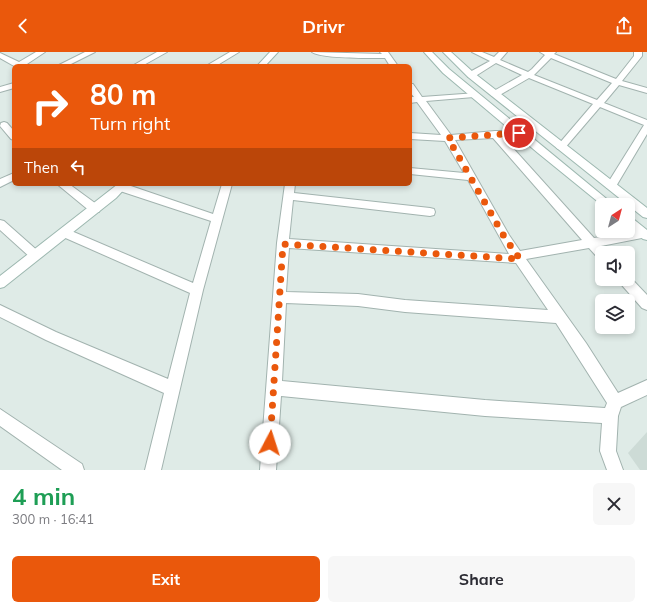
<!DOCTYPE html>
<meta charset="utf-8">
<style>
body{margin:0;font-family:Mulish,sans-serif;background:#f7f7f7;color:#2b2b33;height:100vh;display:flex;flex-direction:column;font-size:15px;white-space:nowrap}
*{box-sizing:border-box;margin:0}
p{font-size:13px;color:#7c7c81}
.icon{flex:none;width:22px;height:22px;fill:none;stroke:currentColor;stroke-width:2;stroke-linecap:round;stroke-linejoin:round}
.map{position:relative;height:418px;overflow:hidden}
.sheet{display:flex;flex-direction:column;background:#fff;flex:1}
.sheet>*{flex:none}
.top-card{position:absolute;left:12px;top:12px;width:400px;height:122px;border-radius:6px;box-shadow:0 2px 6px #0003;background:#ea580c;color:#fff;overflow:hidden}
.needle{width:26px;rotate:36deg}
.tools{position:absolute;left:595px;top:146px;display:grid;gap:8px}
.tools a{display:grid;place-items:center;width:40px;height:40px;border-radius:6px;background:#fff;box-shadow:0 2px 6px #0003;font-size:20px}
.pin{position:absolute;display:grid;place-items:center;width:34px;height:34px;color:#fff;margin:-17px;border:2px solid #fff;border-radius:50%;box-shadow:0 1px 4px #0007}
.me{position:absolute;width:44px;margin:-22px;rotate:5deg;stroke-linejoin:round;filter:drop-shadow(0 0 3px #0008)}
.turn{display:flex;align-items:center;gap:14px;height:84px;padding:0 12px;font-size:18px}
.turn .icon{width:52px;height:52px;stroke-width:2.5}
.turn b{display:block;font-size:28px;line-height:34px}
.then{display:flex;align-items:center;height:38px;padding:0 12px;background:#0003;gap:8px;font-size:15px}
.round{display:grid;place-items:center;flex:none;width:42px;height:42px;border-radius:6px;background:#f7f7f7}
.overview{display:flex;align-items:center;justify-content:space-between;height:68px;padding:0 12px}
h1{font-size:24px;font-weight:700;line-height:30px;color:#1e9e55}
.cta{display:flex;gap:8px;margin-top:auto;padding:8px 12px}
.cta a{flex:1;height:46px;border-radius:6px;background:#ea580c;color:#fff;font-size:16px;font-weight:700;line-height:46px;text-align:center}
.cta a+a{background:#f7f7f7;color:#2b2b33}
header{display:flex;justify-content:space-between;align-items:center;height:52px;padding:0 12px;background:#ea580c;color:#fff;font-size:18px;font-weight:700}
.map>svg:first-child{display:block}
.built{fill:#cddbd6}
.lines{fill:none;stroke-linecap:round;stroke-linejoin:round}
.street-casing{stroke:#a2b3af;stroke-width:2}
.secondary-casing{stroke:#9db8b0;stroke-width:2}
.street{fill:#fff;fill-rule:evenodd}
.secondary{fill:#fff;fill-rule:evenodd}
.route{stroke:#ea580c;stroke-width:7;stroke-dasharray:0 12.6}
</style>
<header><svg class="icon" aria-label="back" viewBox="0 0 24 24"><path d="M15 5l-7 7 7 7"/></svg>Drivr<svg class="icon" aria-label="share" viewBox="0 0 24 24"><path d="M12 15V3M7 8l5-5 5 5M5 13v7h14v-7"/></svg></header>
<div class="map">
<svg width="647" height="418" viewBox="0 0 647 418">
<rect width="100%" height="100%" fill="#dfebe7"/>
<path class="built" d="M647,380V418H640L628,401Z"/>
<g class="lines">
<g class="street-casing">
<path id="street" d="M36,0H45L24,14H14L0,6V1L19,10Z
M85,0H95L67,14H57Z
M157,0H167L142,14H132Z
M230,0H239L216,14H206Z
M312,0L382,2L380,0H388L398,14H390L385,6C371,6 321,7 312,0Z
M472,0H482L494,5L499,0H507L500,8L528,20L532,17L545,3L540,0H556L554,2L616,27L634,4V0H642V4L622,29L647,36V41L619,33L604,51L647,68V82L615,136H607L606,134L644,73L600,55L564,97H558L556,95L558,93L593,52L529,26L498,44H492L491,42L492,40L522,23L496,11L474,25H468V21L490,9ZM551,6L612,31L597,48L534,23Z
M14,31V36L0,40V35Z
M410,32H413L422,45L477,41L478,43L474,45L426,49L451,83L495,79H522L524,81L522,83L503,85L594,186L644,178L647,179V185L601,194L607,201H602V208L598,206L589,196L526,207L586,291L618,341L647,328V343L621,355L618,364L616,399L623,418H607L600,399L602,371L485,364L281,344L276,418H260L277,191L285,132H295L294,141L430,156L434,157L435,160L434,163L430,164L293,148L289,187L509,202L468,128L410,122V116L464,121L445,89L410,87V81L441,83L417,50L410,51V45H414L410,40ZM493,86L582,188L520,199L509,183L455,88ZM289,196L516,211L548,258L405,248L358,242L286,240ZM286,251L358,254L405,260L556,271L607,351L605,356L485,348L282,329Z
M4,70L7,71L14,79V88L11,87L0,74L1,71Z
M14,121V128L0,135V127Z
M57,132H69L99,154L100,157L99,160H91Z
M117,132H125L213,162L222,132H232L203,238L161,418H145L164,341L46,288L0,265V253L56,280L168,327L190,241L61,184L59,181L61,178L65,177L69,178L193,231L211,169L117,138L116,135Z
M0,168L4,169L39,200L41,203L39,206L35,208L31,206L0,178Z
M628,223L647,243V258L642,256L620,231L618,227H628Z
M0,357L82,412L84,418H62L0,374Z"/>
</g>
<g class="secondary-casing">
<path id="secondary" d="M270,0H278L265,14H257Z
M424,0H432L449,17L614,153H602L538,101L443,21Z
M443,0H451L474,21L647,156V166L643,165L468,25Z
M118,132H129L116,146L4,235L0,236V224Z
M628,165L632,166L647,178V188L643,187L628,175Z"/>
</g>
<use href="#street" class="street"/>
<use href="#secondary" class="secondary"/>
</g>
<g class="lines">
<path class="route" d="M270,391L283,192L520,207L505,186L448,86L519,81"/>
</g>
</svg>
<div class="tools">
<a><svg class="needle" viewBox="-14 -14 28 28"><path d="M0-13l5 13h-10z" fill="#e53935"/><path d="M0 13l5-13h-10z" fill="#7c7c81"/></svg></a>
<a><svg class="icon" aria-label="sound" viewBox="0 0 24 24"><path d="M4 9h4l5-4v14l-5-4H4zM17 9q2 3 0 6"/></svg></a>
<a><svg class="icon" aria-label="layers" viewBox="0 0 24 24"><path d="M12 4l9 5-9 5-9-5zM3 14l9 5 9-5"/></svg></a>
</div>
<div class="pin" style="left:519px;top:81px;background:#d93025"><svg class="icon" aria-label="arrive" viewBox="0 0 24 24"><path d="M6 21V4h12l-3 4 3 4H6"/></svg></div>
<svg class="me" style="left:270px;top:391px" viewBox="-20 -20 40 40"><circle r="19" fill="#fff"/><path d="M0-13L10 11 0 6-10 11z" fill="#ea580c"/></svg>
<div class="top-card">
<div class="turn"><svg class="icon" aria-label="right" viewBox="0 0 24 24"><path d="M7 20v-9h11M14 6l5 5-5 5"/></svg><div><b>80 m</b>Turn right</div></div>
<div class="then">Then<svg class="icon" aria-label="left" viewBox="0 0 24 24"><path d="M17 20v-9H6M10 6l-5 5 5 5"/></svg></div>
</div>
</div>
<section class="sheet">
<div class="overview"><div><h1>4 min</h1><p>300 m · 16:41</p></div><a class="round"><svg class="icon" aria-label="close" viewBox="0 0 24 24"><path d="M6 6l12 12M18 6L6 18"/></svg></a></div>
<div class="cta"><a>Exit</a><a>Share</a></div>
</section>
